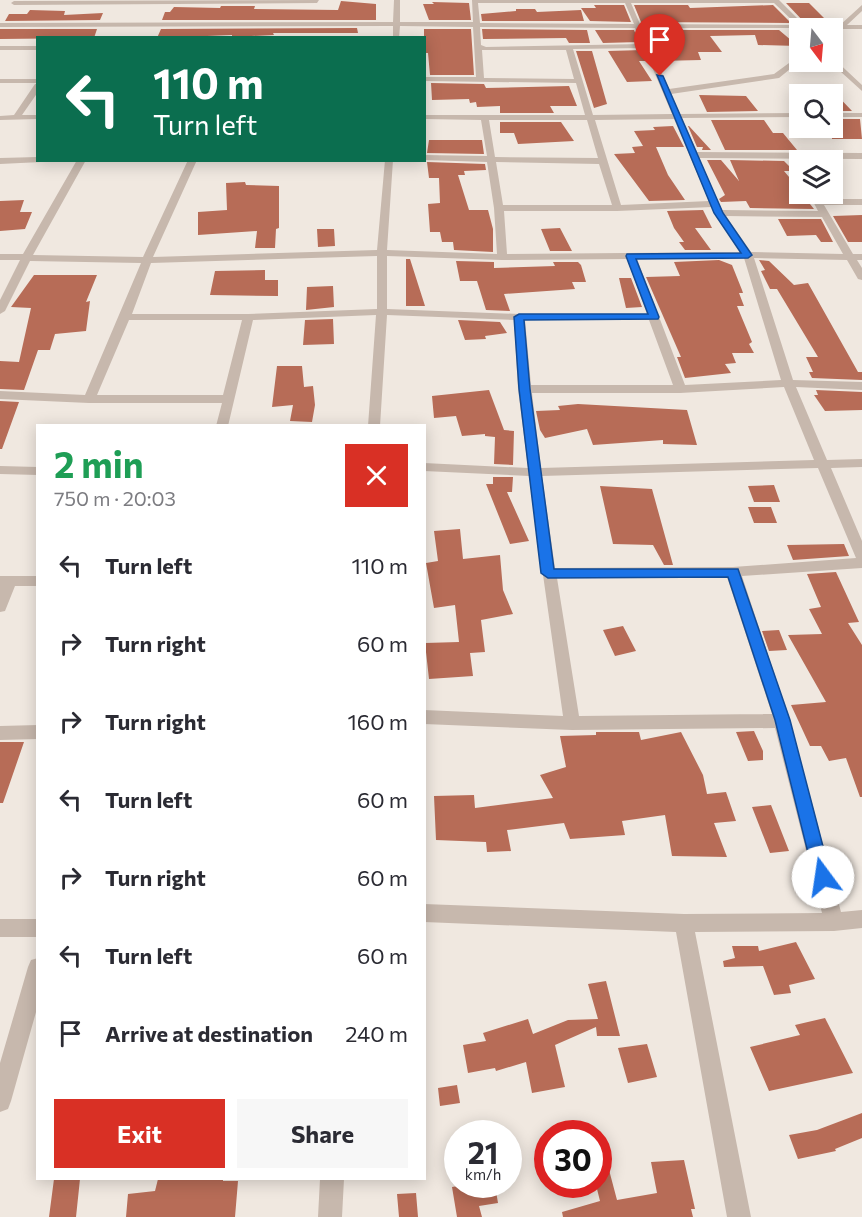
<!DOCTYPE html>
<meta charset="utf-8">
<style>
body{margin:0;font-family:Commissioner,sans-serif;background:#f7f7f7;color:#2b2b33;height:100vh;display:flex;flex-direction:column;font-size:22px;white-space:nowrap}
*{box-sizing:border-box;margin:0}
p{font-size:20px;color:#7c7c81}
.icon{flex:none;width:33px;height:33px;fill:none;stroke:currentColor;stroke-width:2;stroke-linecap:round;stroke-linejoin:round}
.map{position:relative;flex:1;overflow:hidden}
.panel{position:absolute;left:36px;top:424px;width:390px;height:756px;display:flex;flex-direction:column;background:#fff;border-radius:0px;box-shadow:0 3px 15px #0003}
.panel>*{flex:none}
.guide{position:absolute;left:36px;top:36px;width:390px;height:126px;border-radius:0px;box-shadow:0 3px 15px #0003;background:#0b6e4f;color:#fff;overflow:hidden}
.needle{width:39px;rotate:164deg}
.controls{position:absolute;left:789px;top:18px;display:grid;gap:12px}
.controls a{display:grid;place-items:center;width:54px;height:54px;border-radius:0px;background:#fff;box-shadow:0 3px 15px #0003;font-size:30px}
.speed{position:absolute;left:444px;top:1120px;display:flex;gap:12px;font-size:30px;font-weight:700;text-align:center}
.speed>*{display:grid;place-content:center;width:78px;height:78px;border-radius:50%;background:#fff;box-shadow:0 3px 15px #0003;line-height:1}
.speed small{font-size:15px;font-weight:400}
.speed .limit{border:9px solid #d22;background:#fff;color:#111}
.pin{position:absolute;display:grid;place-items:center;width:51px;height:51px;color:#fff;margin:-62px -26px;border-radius:50% 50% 50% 0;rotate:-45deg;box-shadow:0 0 6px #0007}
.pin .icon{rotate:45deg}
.me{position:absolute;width:66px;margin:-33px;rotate:346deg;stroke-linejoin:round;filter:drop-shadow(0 0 4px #0008)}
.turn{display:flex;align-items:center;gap:21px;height:126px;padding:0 18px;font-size:27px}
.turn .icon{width:78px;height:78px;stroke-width:2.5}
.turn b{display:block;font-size:42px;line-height:51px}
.round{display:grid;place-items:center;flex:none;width:63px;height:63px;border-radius:0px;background:#f7f7f7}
.headline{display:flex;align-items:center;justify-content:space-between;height:102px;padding:0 18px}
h1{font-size:36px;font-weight:700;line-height:45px;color:#1e9e55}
.primary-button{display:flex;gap:12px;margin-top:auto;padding:12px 18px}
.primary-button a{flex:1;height:69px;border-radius:0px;background:#d93025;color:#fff;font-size:24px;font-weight:700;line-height:69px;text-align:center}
.primary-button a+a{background:#f7f7f7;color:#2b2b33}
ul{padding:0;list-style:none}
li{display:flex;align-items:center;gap:18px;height:78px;padding:0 18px}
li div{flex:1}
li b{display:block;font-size:22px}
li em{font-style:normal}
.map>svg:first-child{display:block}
.building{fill:#b76c57}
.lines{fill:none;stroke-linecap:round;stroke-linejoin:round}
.minor{fill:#c7b8ad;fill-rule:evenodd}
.route{fill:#1a73e8;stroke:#114b97;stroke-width:1.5}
</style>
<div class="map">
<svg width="862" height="1217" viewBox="0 0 862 1217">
<rect width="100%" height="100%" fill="#f0e8e0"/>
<path class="building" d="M341,1L376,4V20H162L165,12H170L174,7L220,8L221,6H255L254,9L338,10Z
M432,2L469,3L471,20H429L423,4H434Z
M786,3H809L829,23H805Z
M594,5H624L631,22L590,21L581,8H596Z
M634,5H688L690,8L773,5L791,23L641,22Z
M516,9H535L537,12L581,10L584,21H482L481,14L516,11Z
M30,10L65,11L64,15L103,13L100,20L5,21L9,14H27Z
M357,28L358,33H273L274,35L232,37V35L157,38L161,29Z
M97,29L94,38L0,39V29Z
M424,29H471L474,75H430L428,53H424Z
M482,29L587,30L590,43H569L566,38L483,39Z
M595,30H634L639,42L603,43Z
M645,30H779L798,46L758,45L755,35L710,36L722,52H698L701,60L659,61Z
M643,50L647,61H639L652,81L627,82L608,51Z
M576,51H592L607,104L594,108Z
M431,83L484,84L486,88L569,86L577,106H550L554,113H500V106L477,107L476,102L470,103L469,99L432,100Z
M832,90L852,111H832Z
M699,95L746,96L758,111L707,112Z
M832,119H860L862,139H832Z
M711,120H764L773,133H783L797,150H725Z
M500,122H561L574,141L518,144L514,133H500Z
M673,126L684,147H656L668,175L685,200L649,201L614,154L635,153L632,147L643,146L634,131L655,130L653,127Z
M688,126H689L711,150H702L703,147H697Z
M429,140H482L484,154L427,153Z
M707,160H721L739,181L730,160L784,161L794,171H784L800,190V194H802L814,209L750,208L746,201L721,202L719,199L725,195Z
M427,162L485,164L486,170L464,171L465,175H458L469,210H488L493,229V252L454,250L453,242H442L440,232H430L428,204L440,203L439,178H429Z
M245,182L246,185L279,186V228L276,229L275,248H255L257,231L198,235V212L227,210L226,183Z
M24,200L20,212H32L25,229L0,231V201Z
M703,210L712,228H695L711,250H685L679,242H684L674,228L667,211Z
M862,215V242H848L833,216Z
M778,219H821L833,242H821L816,235L787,236Z
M560,228L572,251H550L541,229Z
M317,229H334L335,246L318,247Z
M406,259H410L425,306H406Z
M719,260L732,265L742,290L743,293H739L744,306H737L752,342L749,344L754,353H732L736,363L725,364L731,373L685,378L677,357H681L646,277L680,276L674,262Z
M759,260L769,261L794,285L808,283L858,372H862V380L812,378L809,372H813L806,357H818L777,289H770L761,271L765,270Z
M456,261L494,262V268L555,266L553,262H578L581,265L586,282H572L575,289L504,294L510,311L486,310L477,281H460Z
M265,270V280H278V296L210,295L215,271Z
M34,275H97L86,302L90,301L86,331L55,334L50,350H38L24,390L0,389V361L19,362L31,308L11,307Z
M619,278H631L642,307L626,308Z
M333,286L334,307L306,310L307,287Z
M333,319L334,344L303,345L305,320Z
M458,320L500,322L507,333L485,336L486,339L465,340Z
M277,366H302L304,387L313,386L315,405L312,422L290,421L293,405L272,407Z
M489,390L504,430L514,431L513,465L494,464L495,437L485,436V434L462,436L456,416L434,418L432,396Z
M816,390L862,392V410L825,411L814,395H818Z
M0,401L19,402L2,449H0Z
M578,404L687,410L697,445L663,444V440L593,445L587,429L545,438L540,430L536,411L560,410L558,406Z
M493,477H513L512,492H507L529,541L510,544L486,484H493Z
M774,485L780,502H754L748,486Z
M600,486L652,489L673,565H664L653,545L613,544Z
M748,507H771L777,523H754Z
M460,529L463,559L500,555L503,590L513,614L481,620L485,652L470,653L473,676L429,679L425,643L459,642L455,605L434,608L426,563L438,561L434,531Z
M844,544L849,556L793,560L787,545Z
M836,572L859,622L848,623L862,645V797H860L846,758L829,761L821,746H810L791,705L826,702L788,635L822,634L809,609L821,607L807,574Z
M623,626L636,651L615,656L603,630Z
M779,630L787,650L769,651L762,631Z
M754,731L763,751V760L748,761L736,732Z
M596,732H639L641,740L681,732L703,775L707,794L726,792L736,821L714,823L727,857L672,856L665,815L622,821L625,835L570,839L564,823L507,830L511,851L487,852L486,842L436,840L434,796L474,795L475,808L553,798L540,775L566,767L560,736L596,735Z
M0,742H24L3,803H0Z
M771,805L789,851L770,853L752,807Z
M796,942L815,979L789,985L791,993L774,995L763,966L724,967L723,961L735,958L732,946H758L759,951Z
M606,981L620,1036H597L596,1027L555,1045L565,1087L532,1093L526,1062L496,1071L495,1068L468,1073L463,1045L486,1041L483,1033L528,1019L533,1034L568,1020L598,1019L588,984Z
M825,1018L853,1073L769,1091L750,1047L800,1035L795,1025Z
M647,1044L657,1077L628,1083L618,1048Z
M457,1085L460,1103L440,1106L438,1088Z
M862,1113V1138L835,1149L836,1151L798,1159L789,1135L817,1130Z
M598,1151H604L617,1200L657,1193L651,1162L684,1160L695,1209H691L693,1217H563L562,1212L600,1201L596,1185H598Z
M54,1179H80L76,1217H49Z
M158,1179H223V1181H238L235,1217H126L128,1194L155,1191Z
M464,1185H495L498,1203L479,1206L482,1217H457L452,1187Z
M416,1193L418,1217H399L397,1194Z"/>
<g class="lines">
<path class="minor" d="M319,0L317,3L14,5L11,3L14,1Z
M394,0H400V22H473L472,0H779L804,25H840L862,5V11L847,25H862V29H843L838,32L832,28H642L669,89L774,74L800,55V61L779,78L671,94L680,114L800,113V117L682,118L697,152L862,153V159L699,158L722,210L818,211L809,194H817L821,199H862V205H824L853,254H862V260H857L862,268V280L858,279L847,260L754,258L793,380L862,382V390L796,387L827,460L862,459V467L831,468L862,541V568L742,576L790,721L841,912L862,910V928L834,931L695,932L751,1217H727L676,932L424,922V904L684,914L822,913L775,728L572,730L424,724V710L563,716L529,476L424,471V463L528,468L518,389L514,320L387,315L380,426H368L376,315L253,320L228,426H216L222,403H89L0,399V391L85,395L141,263L30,261L5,311L0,314V300L20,260H0V254H23L77,160H86L33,255L143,257L188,160H197L153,257L377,250L385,160H393L387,250L497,254L494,208L487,162L424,160V155L487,156L481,120L424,119V115H585L576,83L424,81V77H476L473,27L400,26L399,38H393V26L0,27V23L393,22ZM478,3H625L634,24L480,23ZM631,3H774L797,25L640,24ZM480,27L635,28L642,44L486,47L481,45ZM644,48L672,114L593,115L573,49ZM482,50H566L574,79L484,78ZM674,119L709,201L621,205L595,120ZM489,120H587L598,158L495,157ZM496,162L599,164L612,205H503ZM712,207L741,252L507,254L504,211H617ZM726,216L822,217L843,254L751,252ZM377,256V309L248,314H132L151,263ZM387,256L502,260L627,259L647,314H519L387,309ZM744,258L781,380L685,385L637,259ZM129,320H242L223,395H97ZM525,320H649L673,385H531ZM784,387L814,460L541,468L532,393H680ZM818,468L856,558L733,567L555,568L542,476ZM727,577L772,714L579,716L557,578Z
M0,46H38V50H0Z
M832,57L862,85V91L830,62H832Z
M0,79H38V83H0Z
M35,84H38V92L22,115H38V119L0,120V116L14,115Z
M832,113H862V117H832Z
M38,157V160L41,162L0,164V158Z
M0,466L38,467V475L0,474Z
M0,576H38V586H15L5,611L0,612Z
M38,725V739L0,740V726Z
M0,919H38V937H0Z
M38,958V1005L11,1101L8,1109L0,1112V1063L28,967L31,960Z
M320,1179H344L342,1217H318Z"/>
</g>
<path class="route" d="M657,75L663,76L723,213L752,255L748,258L636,259L659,317L658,319L524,320L530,389L554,569H738L790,720L831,877L829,883L823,885L817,883L814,877L775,720L728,577L548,578L541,573L519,389L514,317L519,314H648L626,256L627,254L741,253L714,213Z"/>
</svg>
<div class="controls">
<a><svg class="needle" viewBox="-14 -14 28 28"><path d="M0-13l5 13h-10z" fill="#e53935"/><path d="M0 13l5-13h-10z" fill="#7c7c81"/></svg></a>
<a><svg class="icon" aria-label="search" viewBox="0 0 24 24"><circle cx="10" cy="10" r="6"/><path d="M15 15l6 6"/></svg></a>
<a><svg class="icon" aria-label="layers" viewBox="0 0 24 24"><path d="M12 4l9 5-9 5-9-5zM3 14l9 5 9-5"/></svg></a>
</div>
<div class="speed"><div>21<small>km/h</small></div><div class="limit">30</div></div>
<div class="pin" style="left:660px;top:76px;background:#d93025"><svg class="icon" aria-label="arrive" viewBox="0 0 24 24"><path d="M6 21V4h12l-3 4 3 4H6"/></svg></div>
<svg class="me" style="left:823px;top:877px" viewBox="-20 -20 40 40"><circle r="19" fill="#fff"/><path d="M0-13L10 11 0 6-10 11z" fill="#1a73e8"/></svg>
<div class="guide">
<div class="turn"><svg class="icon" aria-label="left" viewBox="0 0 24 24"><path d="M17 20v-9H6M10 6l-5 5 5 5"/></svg><div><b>110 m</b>Turn left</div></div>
</div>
<section class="panel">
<div class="headline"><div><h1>2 min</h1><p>750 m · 20:03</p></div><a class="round" style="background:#d93025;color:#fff"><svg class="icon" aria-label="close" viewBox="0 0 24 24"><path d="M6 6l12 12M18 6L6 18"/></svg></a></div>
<ul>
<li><svg class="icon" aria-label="left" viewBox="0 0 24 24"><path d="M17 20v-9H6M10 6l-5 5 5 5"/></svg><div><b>Turn left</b></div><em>110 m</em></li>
<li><svg class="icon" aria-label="right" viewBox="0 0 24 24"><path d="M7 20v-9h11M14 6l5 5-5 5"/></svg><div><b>Turn right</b></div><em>60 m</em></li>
<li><svg class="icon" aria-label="right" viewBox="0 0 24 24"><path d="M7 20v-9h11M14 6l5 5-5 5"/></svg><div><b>Turn right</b></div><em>160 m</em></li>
<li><svg class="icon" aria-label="left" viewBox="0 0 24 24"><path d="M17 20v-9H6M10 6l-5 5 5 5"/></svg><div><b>Turn left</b></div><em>60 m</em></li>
<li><svg class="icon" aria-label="right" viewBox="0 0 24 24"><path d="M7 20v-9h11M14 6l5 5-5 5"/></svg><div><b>Turn right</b></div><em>60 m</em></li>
<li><svg class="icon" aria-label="left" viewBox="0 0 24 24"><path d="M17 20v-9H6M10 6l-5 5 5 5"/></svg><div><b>Turn left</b></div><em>60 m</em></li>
<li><svg class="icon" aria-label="arrive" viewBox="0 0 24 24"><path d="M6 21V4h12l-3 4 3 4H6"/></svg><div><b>Arrive at destination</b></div><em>240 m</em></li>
</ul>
<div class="primary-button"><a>Exit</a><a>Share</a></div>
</section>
</div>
